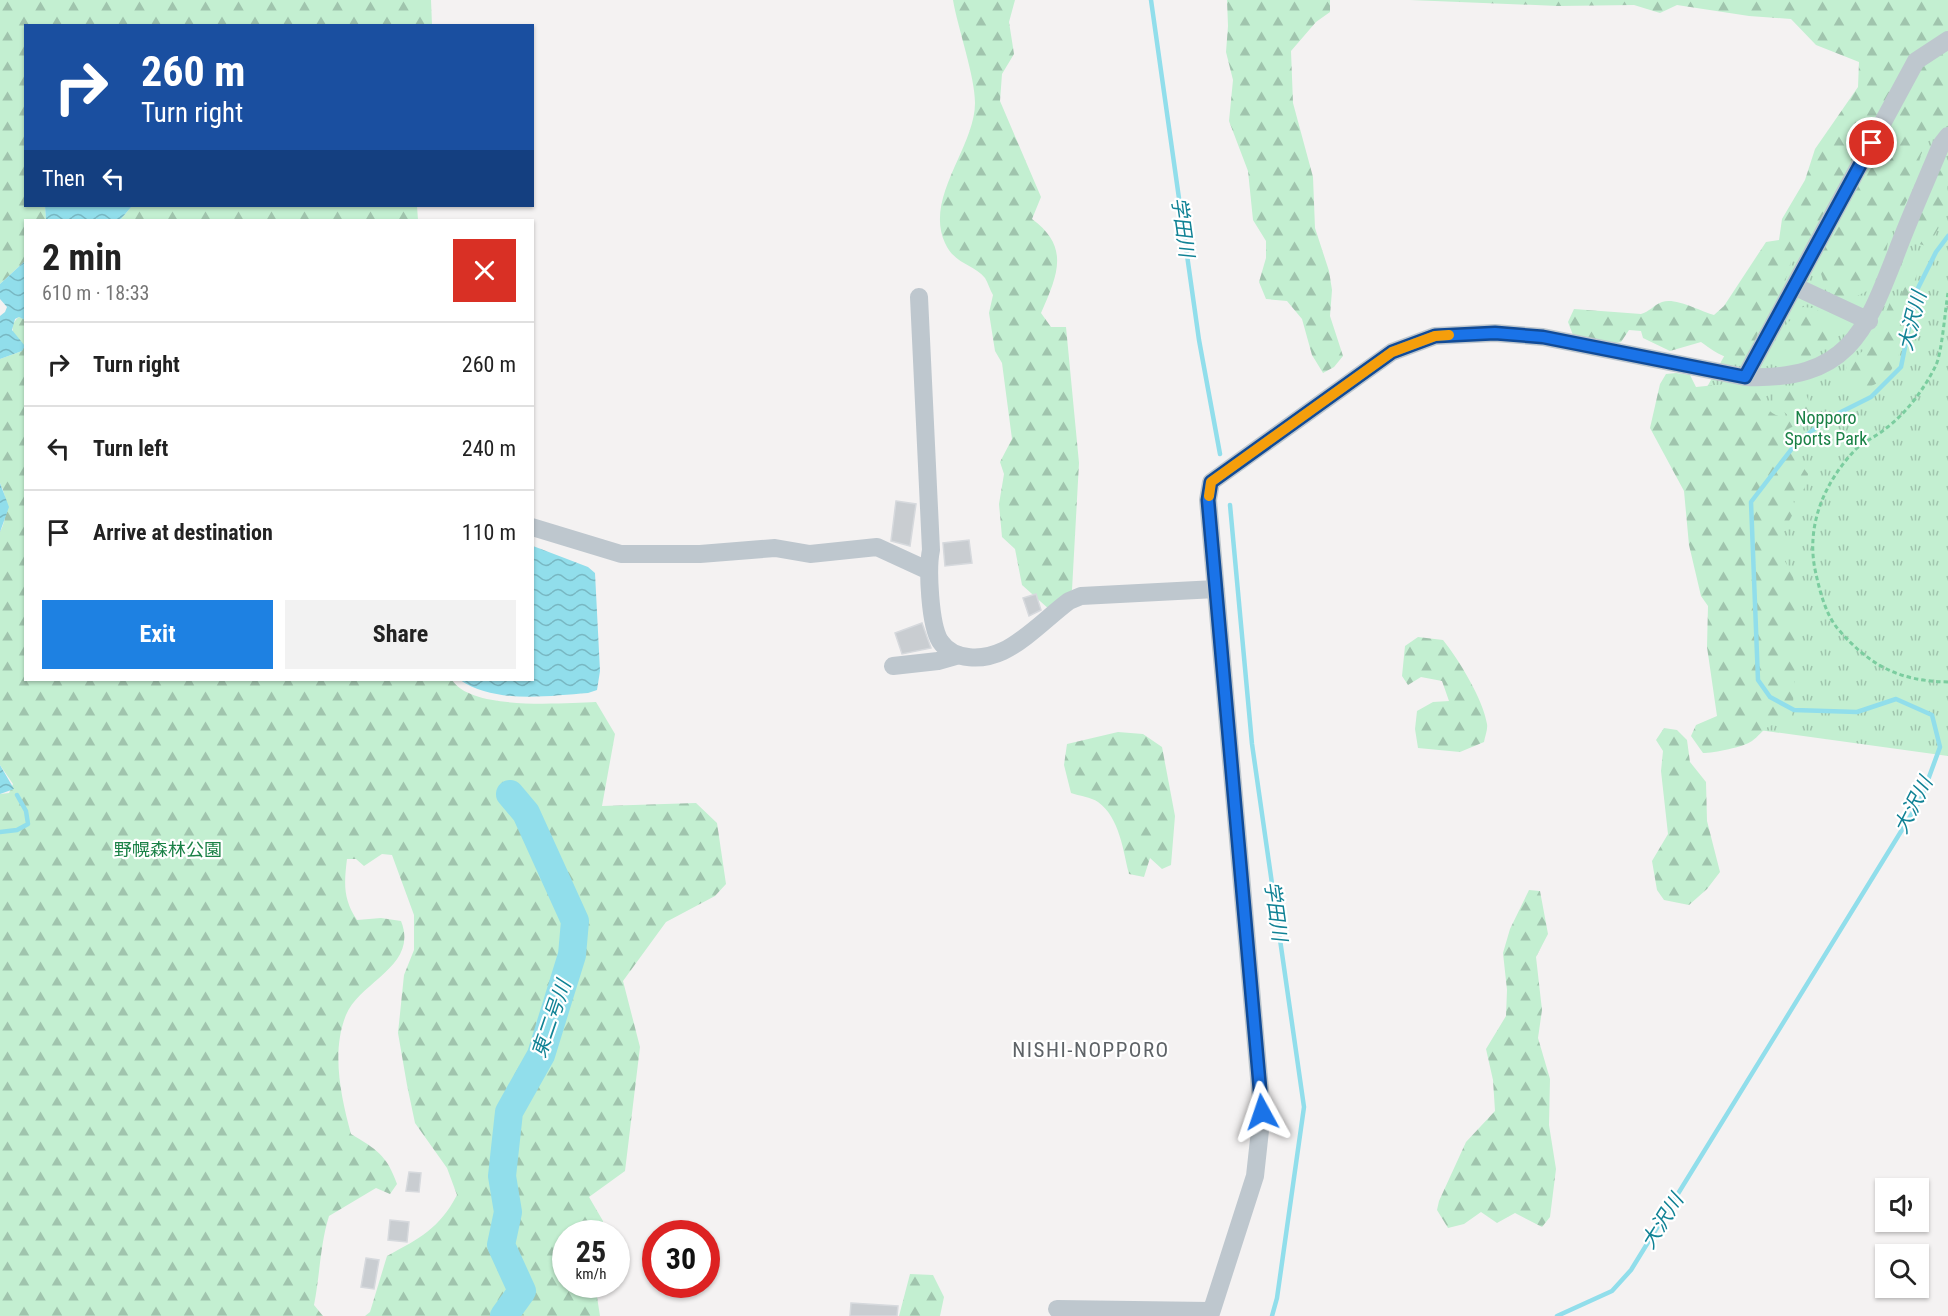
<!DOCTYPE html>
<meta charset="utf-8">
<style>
body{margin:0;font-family:"Roboto Condensed","Noto Sans JP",sans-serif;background:#f2f2f2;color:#222;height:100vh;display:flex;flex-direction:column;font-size:22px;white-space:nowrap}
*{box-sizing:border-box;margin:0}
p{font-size:20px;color:#767676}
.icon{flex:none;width:33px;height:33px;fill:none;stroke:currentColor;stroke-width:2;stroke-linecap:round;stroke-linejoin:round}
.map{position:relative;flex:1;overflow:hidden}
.panel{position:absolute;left:24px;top:219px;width:510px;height:462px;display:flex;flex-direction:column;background:#fff;border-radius:0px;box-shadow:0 2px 4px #0004}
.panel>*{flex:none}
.top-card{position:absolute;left:24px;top:24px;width:510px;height:183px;border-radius:0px;box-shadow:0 2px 4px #0004;background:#1a4fa0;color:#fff;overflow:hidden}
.buttons{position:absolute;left:1875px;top:1178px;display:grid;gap:12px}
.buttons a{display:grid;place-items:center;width:54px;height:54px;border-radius:0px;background:#fff;box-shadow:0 2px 4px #0004;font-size:30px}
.speed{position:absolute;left:552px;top:1220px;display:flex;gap:12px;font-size:30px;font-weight:700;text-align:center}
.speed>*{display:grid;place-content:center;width:78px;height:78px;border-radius:50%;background:#fff;box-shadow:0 2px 4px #0004;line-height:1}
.speed small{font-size:15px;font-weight:400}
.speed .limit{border:9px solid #d22;background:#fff;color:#111}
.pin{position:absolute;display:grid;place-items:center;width:51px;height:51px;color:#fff;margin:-26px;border:3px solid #fff;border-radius:50%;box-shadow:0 2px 6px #0007}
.me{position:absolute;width:66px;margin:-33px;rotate:355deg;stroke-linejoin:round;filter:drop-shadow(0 0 4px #0008)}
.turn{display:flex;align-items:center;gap:21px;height:126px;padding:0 18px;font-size:27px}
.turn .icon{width:78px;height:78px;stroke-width:2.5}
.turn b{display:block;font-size:42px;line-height:51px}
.then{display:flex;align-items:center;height:57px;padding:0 18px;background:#0003;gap:12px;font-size:22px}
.round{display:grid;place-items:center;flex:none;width:63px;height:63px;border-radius:0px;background:#f2f2f2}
.overview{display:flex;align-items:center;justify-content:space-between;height:102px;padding:0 18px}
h1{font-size:36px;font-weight:700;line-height:45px}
.action{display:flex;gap:12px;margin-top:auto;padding:12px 18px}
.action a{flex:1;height:69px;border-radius:0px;background:#1e81e2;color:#fff;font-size:24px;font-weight:700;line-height:69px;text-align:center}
.action a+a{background:#f2f2f2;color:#222}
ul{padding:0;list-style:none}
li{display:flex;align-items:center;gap:18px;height:84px;padding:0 18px;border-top:2px solid #e0e0e0}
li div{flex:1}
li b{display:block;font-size:22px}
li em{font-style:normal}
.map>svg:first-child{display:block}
.grass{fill:url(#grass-tufts)}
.forest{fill:url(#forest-firs)}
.water{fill:url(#water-waves)}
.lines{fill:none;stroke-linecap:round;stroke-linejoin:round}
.stream{stroke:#91deeb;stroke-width:4.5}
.river{stroke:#91deeb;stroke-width:28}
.building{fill:#c9cdd1;stroke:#d6d9dd;stroke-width:1.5}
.path{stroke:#7bcd9f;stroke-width:3;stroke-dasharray:4.5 3;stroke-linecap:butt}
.minor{stroke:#bec7ce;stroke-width:18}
.route-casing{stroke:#114b97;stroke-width:15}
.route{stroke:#1a73e8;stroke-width:10}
.slow{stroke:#f59e0b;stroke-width:10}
.labels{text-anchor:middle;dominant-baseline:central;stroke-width:4.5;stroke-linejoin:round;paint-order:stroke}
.park-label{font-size:18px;fill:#1a8146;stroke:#fff}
.water-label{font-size:20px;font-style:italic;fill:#108295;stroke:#fff}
.quarter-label{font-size:21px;letter-spacing:1.5px;fill:#5e6367;stroke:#fff}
</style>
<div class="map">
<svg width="1948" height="1316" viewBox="0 0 1948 1316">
<defs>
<pattern id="grass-tufts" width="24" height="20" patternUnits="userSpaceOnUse" patternTransform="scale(1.5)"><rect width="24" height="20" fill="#c3efd1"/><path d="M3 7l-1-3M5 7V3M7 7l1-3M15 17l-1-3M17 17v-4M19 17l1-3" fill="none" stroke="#a0c4ad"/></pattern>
<pattern id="forest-firs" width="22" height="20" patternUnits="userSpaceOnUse" patternTransform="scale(1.5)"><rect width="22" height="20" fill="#c3efd1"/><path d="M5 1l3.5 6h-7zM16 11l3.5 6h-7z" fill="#a0c4ad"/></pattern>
<pattern id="water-waves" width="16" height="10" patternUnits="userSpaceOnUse" patternTransform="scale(1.5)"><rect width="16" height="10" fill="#91deeb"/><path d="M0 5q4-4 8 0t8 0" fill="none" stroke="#78b7c2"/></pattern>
</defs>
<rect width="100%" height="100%" fill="#f4f2f2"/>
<path class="grass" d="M1948,0V756L1759,730L1707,387L1915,13Z"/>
<path class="forest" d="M0,0H431L432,25L26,26V206H45L46,220H26L25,261L0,284Z
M953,0H1015L1009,22L1014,54L1002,74L1000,101L1041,197L1032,219C1070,247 1058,274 1041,313L1051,327H1066L1079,463L1072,590L1050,610L1022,585L1015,549L1002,537L999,504L1004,474L1000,462L1012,439L1002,363L995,351L989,313L993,295C990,290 988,283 985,278C974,264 955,265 945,243C924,198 975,147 975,103C975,76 958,29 953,0Z
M1227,0H1330V12L1316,22L1291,51L1293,103L1313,177L1315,228L1329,271L1332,290L1330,316L1343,356L1334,367L1323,373L1312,355L1302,319L1287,301L1266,299L1259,282L1266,258V241L1253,220L1248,171L1229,121L1233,80L1226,52L1228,26Z
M1410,0H1948V116L1928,140L1919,159L1914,187L1889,235L1884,267L1869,290L1843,303L1826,290L1819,267L1791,261L1783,289L1770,314L1760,326L1754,345L1743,359C1728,362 1712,350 1701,342L1670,351L1643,338L1641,331L1629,330L1621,342L1612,344L1573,335L1568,322L1574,309L1641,314C1649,312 1654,305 1662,302C1675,297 1700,311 1714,315L1724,306L1766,242L1779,240L1782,219L1805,180L1815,149L1858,87L1859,62L1816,45L1791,19L1749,16L1677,5L1660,13L1634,5L1558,6Z
M1948,160C1948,191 1948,224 1926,246L1916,243L1912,234L1939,169Z
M132,206H417L418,220H120Z
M1910,267L1918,269C1917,278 1911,286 1909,295C1902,340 1906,384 1850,392L1844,380L1847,364L1869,346L1870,333L1884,317L1890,302L1901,295L1906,285L1901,278L1902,273Z
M1803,307L1813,308L1830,317L1835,335C1817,352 1808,366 1782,357L1776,340L1783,328Z
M19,317L26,320V680H452C472,711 562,703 596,702L615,734L602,806L696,803L717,823L726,884L715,896L666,922L623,981L640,1047L625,1171L589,1197L603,1221L601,1233H566V1284H595L600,1316H365L370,1312L387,1256C420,1238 439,1229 457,1195L447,1168L415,1123L407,1085L398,1033L404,975L414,950V915L392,855L382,854L364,866L356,859H347C344,884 343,899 357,920L381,918L401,921C419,966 360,981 346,1015C331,1052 341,1097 351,1134C376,1149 387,1155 397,1184L390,1194L376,1188L329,1216C320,1245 320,1275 314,1305L323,1316H0V794L9,793L13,784L0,765V532C8,516 8,499 0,483V359L22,351C16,339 6,327 19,317Z
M1676,373L1690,375L1696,387L1726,384L1734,392L1755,391C1765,407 1771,418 1791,418L1773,402V396L1796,385C1809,392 1815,413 1809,425L1799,429L1796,425L1782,432L1781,438L1808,474C1807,485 1804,493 1793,497L1795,510L1781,536L1783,558L1793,575L1799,618L1792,717C1784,722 1779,723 1770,726C1763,729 1758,737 1752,741C1744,747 1714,753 1703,753L1691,736L1696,725L1717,716L1707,647L1708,606L1701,596L1689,545L1684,491L1650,428L1660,384L1666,374Z
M1418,637L1443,640C1459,660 1483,699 1487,724C1488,729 1485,736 1484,742L1460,752L1418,748L1415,729L1417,711L1433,702L1449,701L1442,681L1421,677L1408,685L1402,676L1405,646Z
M1664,728L1677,730L1687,740L1690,762L1706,782L1707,821L1720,872L1707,889L1689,905L1664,900L1657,890L1652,861L1668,834L1661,771L1663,751L1656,740Z
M1118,732L1143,734L1162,747L1175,816L1171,865L1162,869L1150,858L1144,877L1129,874C1123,851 1120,818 1098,802C1091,797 1079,796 1071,793L1064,765L1067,744Z
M1529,890L1540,891L1548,934L1536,957L1542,1010L1538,1038L1550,1079L1549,1125L1556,1169L1550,1217L1542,1227L1515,1213L1497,1223L1481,1212L1464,1224L1448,1228L1437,1210L1439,1201L1466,1142L1495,1111L1493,1080L1486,1049L1506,1016L1507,990L1503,953L1510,929Z
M910,1274L933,1275L944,1297L940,1316H899Z"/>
<path class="water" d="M45,206H132L120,220H46Z
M25,261V320L19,317L15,319L12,330L25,346L22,351L0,359V316L5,312L7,307L0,299V284Z
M0,483L9,507L0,532Z
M533,546L588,567L595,573L600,671L597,690L588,693C547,696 496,704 460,680H532Z
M0,765L14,789L0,794Z"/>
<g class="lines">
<path class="stream" d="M1151,0L1199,340L1220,454
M1230,505L1252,744L1304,1107L1277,1298L1272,1316
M0,832L17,830L28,824L26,811L17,795
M1557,1316L1612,1291L1631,1270L1921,799L1940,747L1932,715L1896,699L1857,712L1794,710L1770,697L1758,680L1751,502L1797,442L1831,417L1871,397L1901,367L1916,292L1936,252L1948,236"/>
<path class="river" d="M504,1316L522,1291L501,1245L508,1212L502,1176L509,1112L541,1055L572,955L575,921L526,813L510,794"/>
</g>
<path class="building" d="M896,501L916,504L910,546L891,541Z
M969,540L972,563L945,566L943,543Z
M1036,594L1041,610L1029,616L1023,598Z
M922,623L931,648L902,654L895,633Z
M409,1172L421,1173L419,1192L406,1191Z
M390,1220L409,1222L407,1242L388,1240Z
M366,1258L379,1260L374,1289L361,1287Z
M851,1303L898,1306L897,1316H850Z"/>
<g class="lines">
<path class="path" d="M1948,293C1945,311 1942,352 1936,365C1925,388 1906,414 1885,429C1876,437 1864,441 1855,450C1823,484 1805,528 1816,574C1820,592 1826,615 1838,629C1870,666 1899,681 1948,682"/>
<path class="minor" d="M1794,286L1869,321
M919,297L931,550C927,569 930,625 940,641C954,662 984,660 1003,651C1025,641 1050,615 1069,601L1081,596L1216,589
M1745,377L1916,61L1948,40
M532,527L621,554H700L775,548L810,554L877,547L927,570
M893,666L938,661L959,655
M1057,1309L1210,1311
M1210,1316L1255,1176L1262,1112L1208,500L1211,482L1392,352L1435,336L1495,333L1543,337L1745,377C1850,381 1866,331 1899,246C1912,212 1927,179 1941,145L1948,136"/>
</g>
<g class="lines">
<g class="route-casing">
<path id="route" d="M1262,1112L1208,500L1211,482L1392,352L1435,336L1495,333L1543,337L1745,377L1872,143"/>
</g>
<use href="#route" class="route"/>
<path class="slow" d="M1209,496L1211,482L1392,352L1435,336L1449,335"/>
</g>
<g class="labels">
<g class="park-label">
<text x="1826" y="417">Nopporo<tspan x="1826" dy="21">Sports Park</tspan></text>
<text x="168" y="849">野幌森林公園</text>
</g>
<g class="water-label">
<text transform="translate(1183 227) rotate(82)">学田川</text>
<text transform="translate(1912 321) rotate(-76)">大沢川</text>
<text transform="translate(1913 805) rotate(-63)">大沢川</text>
<text transform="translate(1276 911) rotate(82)">学田川</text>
<text transform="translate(551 1019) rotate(-71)">東二号川</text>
<text transform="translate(1662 1221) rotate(-58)">大沢川</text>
</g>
<g class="quarter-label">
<text x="1091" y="1050">NISHI-NOPPORO</text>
</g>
</g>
</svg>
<div class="buttons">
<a><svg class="icon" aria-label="sound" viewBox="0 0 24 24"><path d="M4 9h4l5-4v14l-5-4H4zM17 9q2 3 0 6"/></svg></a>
<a><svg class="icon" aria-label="search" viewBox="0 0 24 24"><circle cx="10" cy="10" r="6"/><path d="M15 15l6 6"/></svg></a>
</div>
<div class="speed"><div>25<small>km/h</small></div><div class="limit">30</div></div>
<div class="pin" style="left:1872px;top:143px;background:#d93025"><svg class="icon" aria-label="arrive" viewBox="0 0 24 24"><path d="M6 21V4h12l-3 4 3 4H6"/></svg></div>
<svg class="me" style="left:1262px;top:1112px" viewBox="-20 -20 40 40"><path d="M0-17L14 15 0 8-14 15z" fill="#1a73e8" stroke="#fff" stroke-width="4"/></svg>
<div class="top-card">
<div class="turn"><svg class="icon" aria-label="right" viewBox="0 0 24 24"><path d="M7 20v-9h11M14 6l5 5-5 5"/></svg><div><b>260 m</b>Turn right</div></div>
<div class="then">Then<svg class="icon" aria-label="left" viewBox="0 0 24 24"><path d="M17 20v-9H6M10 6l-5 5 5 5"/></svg></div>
</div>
<section class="panel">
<div class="overview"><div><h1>2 min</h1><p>610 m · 18:33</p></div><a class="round" style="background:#d93025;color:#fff"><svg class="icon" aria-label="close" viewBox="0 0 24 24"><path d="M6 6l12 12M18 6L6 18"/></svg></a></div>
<ul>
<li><svg class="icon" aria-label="right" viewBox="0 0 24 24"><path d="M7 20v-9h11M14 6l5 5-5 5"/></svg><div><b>Turn right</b></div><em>260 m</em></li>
<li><svg class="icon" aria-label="left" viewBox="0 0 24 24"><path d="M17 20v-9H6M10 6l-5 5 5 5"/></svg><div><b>Turn left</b></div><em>240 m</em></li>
<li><svg class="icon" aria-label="arrive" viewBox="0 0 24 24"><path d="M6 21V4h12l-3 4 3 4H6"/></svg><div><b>Arrive at destination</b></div><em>110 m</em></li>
</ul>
<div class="action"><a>Exit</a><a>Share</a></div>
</section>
</div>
